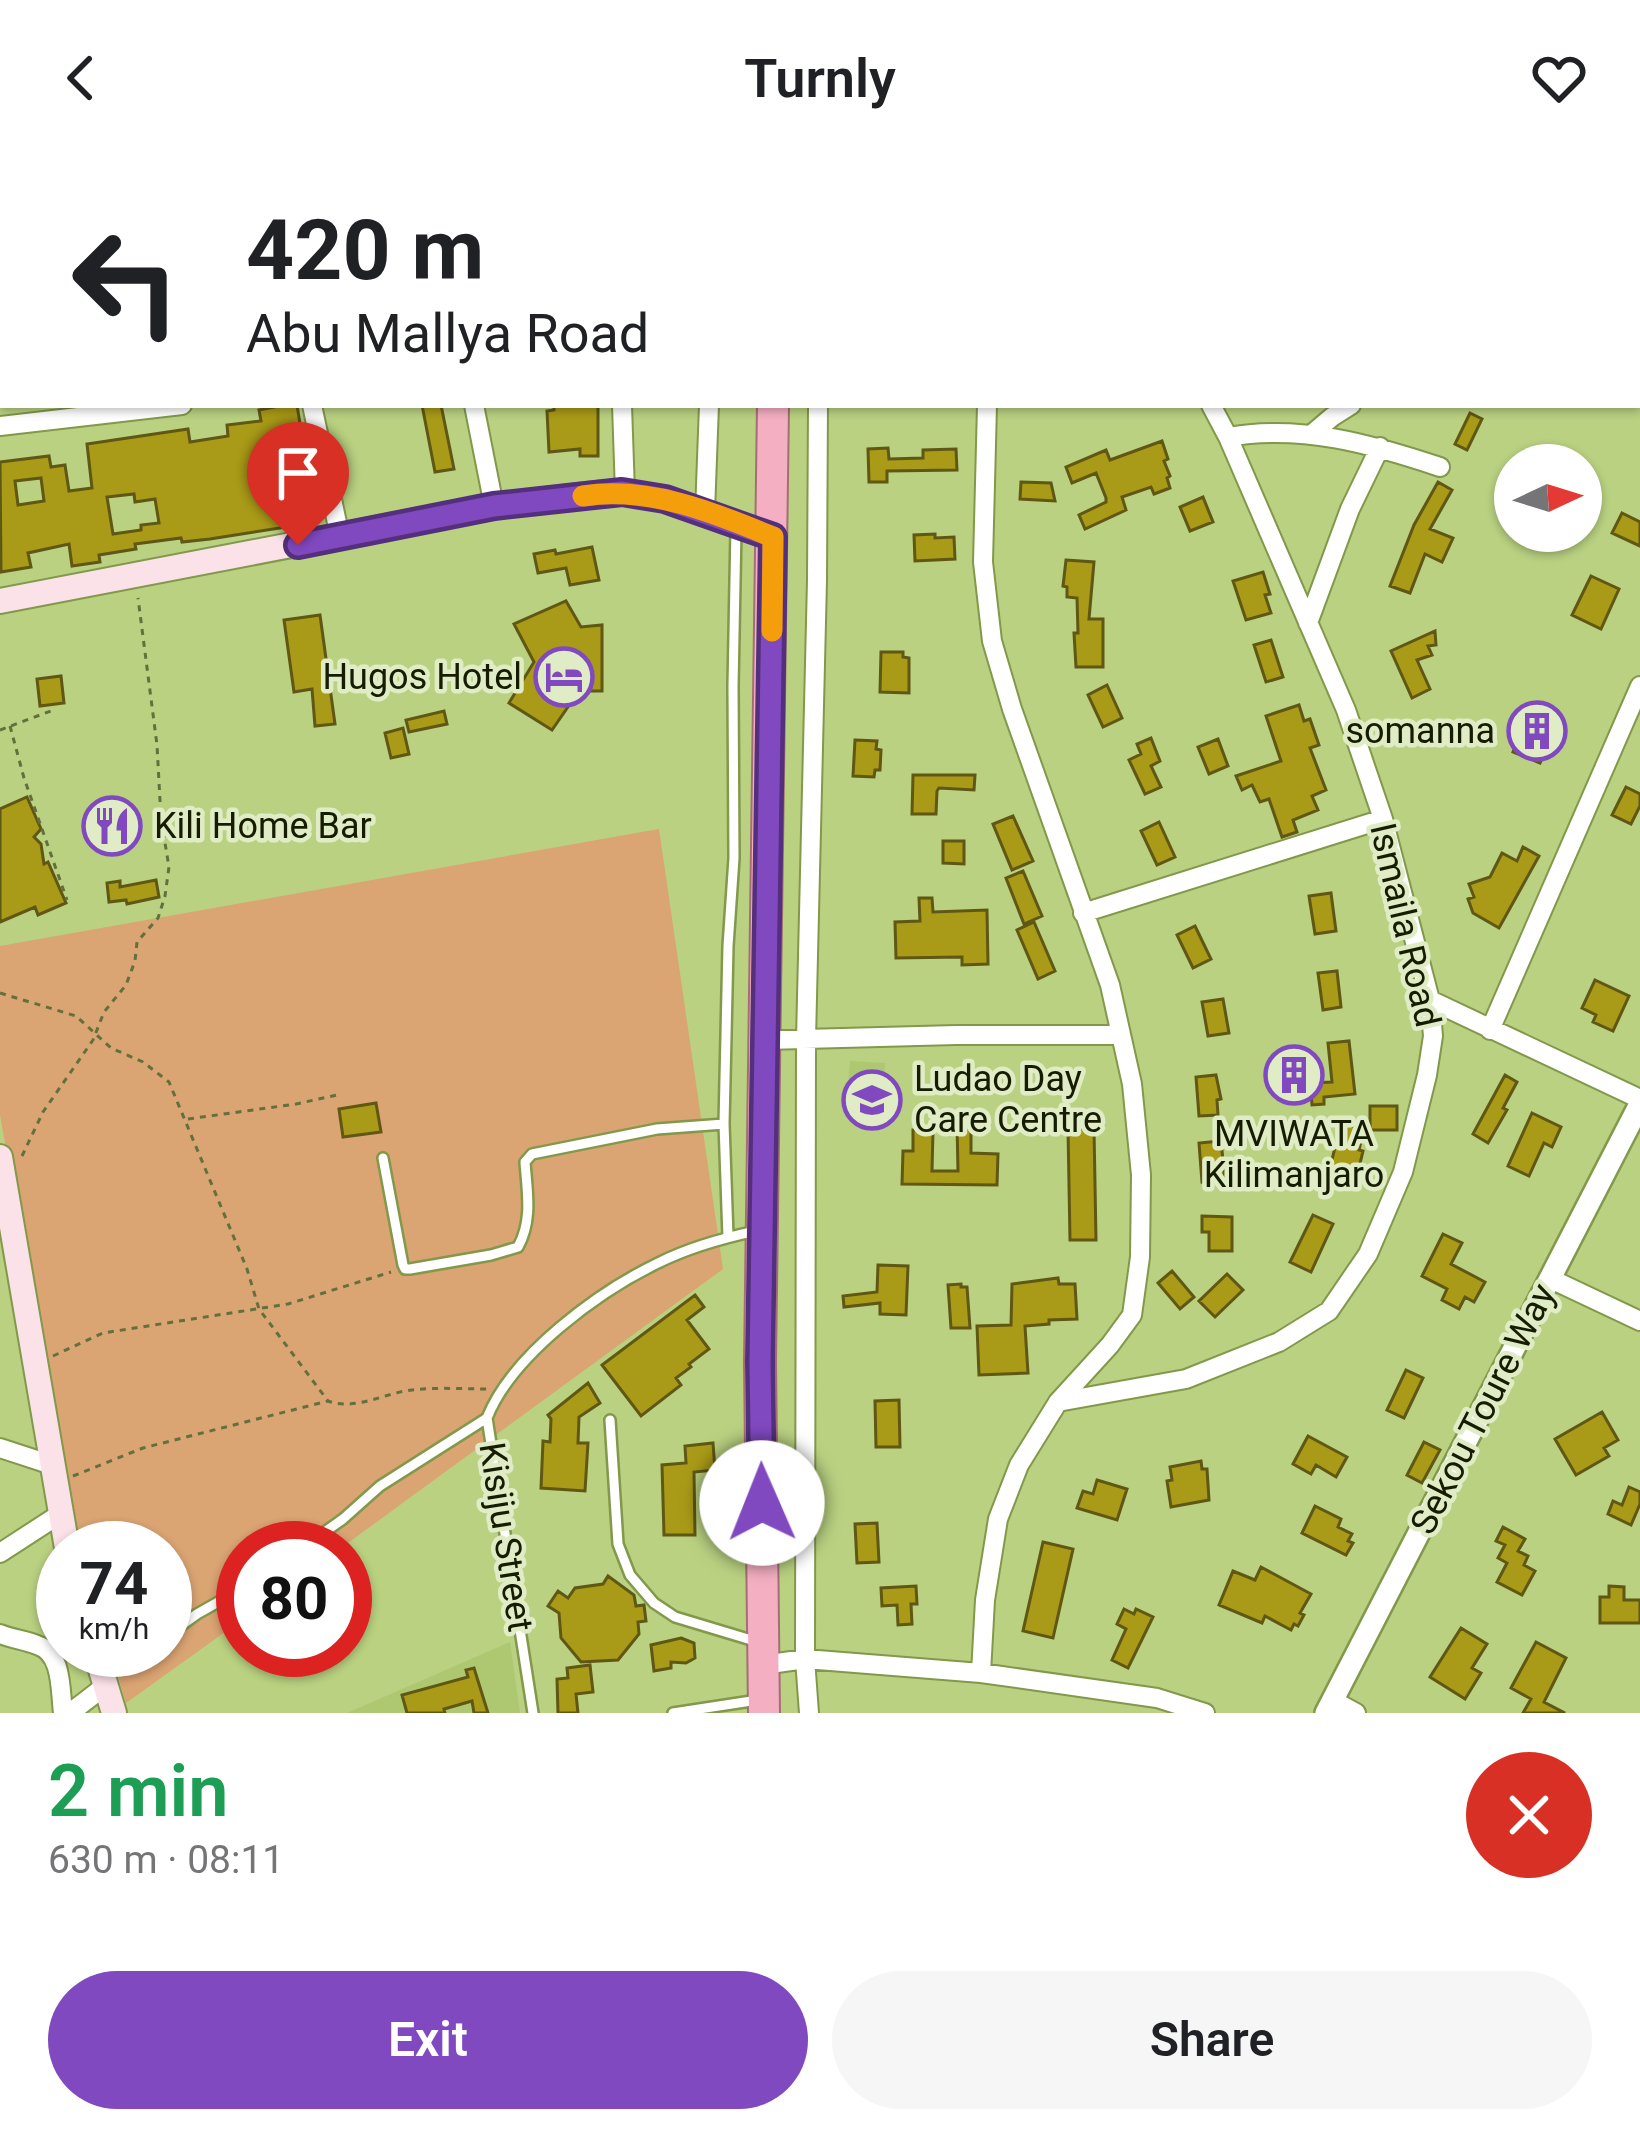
<!DOCTYPE html>
<meta charset="utf-8">
<style>
body{margin:0;font-family:Roboto,sans-serif;background:#f6f6f6;color:#202124;height:100vh;display:flex;flex-direction:column;font-size:45px;white-space:nowrap}
*{box-sizing:border-box;margin:0}
p{font-size:39px;color:#757577}
.icon{flex:none;width:66px;height:66px;fill:none;stroke:currentColor;stroke-width:2;stroke-linecap:round;stroke-linejoin:round}
.map{position:relative;height:1557px;overflow:hidden}
.sheet{display:flex;flex-direction:column;background:#fff;flex:1}
.sheet>*{flex:none}
.guide{position:absolute;left:0px;top:0px;width:1641px;height:252px;box-shadow:0 3px 9px #0004;background:#fff;color:#202124;overflow:hidden}
.needle{width:78px;rotate:86deg}
.tools{position:absolute;left:1494px;top:288px;display:grid;gap:24px}
.tools a{display:grid;place-items:center;width:108px;height:108px;border-radius:50%;background:#fff;box-shadow:0 3px 9px #0004;font-size:60px}
.speed{position:absolute;left:36px;top:1365px;display:flex;gap:24px;font-size:60px;font-weight:700;text-align:center}
.speed>*{display:grid;place-content:center;width:156px;height:156px;border-radius:50%;background:#fff;box-shadow:0 3px 9px #0004;line-height:1}
.speed small{font-size:30px;font-weight:400}
.speed .limit{border:18px solid #d22;background:#fff;color:#111}
.pin{position:absolute;display:grid;place-items:center;width:102px;height:102px;color:#fff;margin:-123px -51px;border-radius:50% 50% 50% 0;rotate:-45deg;box-shadow:0 0 12px #0007}
.pin .icon{rotate:45deg}
.me{position:absolute;width:132px;margin:-66px;rotate:359deg;stroke-linejoin:round;filter:drop-shadow(0 0 9px #0008)}
.turn{display:flex;align-items:center;gap:42px;height:252px;padding:0 48px;font-size:54px}
.turn .icon{width:156px;height:156px;stroke-width:2.5}
.turn b{display:block;font-size:84px;line-height:102px}
.round{display:grid;place-items:center;flex:none;width:126px;height:126px;border-radius:63px;background:#f6f6f6}
.head{display:flex;align-items:center;justify-content:space-between;height:204px;padding:0 48px}
h1{font-size:72px;font-weight:600;line-height:90px;color:#1e9e55}
.button{display:flex;gap:24px;margin-top:auto;padding:24px 48px}
.button a{flex:1;height:138px;border-radius:72px;background:#8149c0;color:#fff;font-size:48px;font-weight:600;line-height:138px;text-align:center}
.button a+a{background:#f6f6f6;color:#202124}
header{display:flex;justify-content:space-between;align-items:center;height:156px;padding:0 48px;background:#fff;font-size:54px;font-weight:600}
.map>svg:first-child{display:block}
.built{fill:#aec871}
.green{fill:#daa473}
.building{fill:#a99a17;stroke:#5f5713;stroke-width:3;fill-rule:evenodd}
.lines{fill:none;stroke-linecap:round;stroke-linejoin:round}
.service-casing{stroke:#82984a;stroke-width:14}
.minor-casing{stroke:#82984a;stroke-width:22}
.tertiary-casing{stroke:#82984a;stroke-width:26}
.secondary-casing{stroke:#82984a;stroke-width:28}
.trunk-casing{stroke:#a46f74;stroke-width:34}
.path{stroke:#62713c;stroke-width:3;stroke-dasharray:6 6;stroke-linecap:butt}
.service{stroke:#fff;stroke-width:9}
.minor{stroke:#fff;stroke-width:18}
.tertiary{stroke:#fff;stroke-width:21}
.secondary{stroke:#fbe1e8;stroke-width:24}
.trunk{stroke:#f4afc2;stroke-width:30}
.route-casing{stroke:#542f7d;stroke-width:30}
.route{stroke:#8149c0;stroke-width:21}
.slow{stroke:#f59e0b;stroke-width:21}
.labels{text-anchor:middle;dominant-baseline:central;stroke-width:9;stroke-linejoin:round;paint-order:stroke}
.poi-label{font-size:36px;fill:#151c00;stroke:#dfecc5;text-anchor:end}
.street-label{font-size:36px;fill:#151c00;stroke:#dfecc5}
</style>
<header><svg class="icon" aria-label="back" viewBox="0 0 24 24"><path d="M15 5l-7 7 7 7"/></svg>Turnly<svg class="icon" aria-label="heart" viewBox="0 0 24 24"><path d="M12 20l-8-8c-3-5 5-10 8-4 3-6 11-1 8 4z"/></svg></header>
<div class="map">
<svg width="1640" height="1557" viewBox="0 0 1640 1557">
<rect width="100%" height="100%" fill="#b9d181"/>
<path class="built" d="M850,905L885,907L883,960L860,959L861,930L848,928Z
M510,1486L520,1557H347Z"/>
<path class="green" d="M659,673L723,1113L341,1392H243V1463L126,1547L110,1494H165V1392H78L76,1388L0,959V790Z"/>
<path class="building" d="M284,249H297L312,342H306L308,355L304,356L305,363L298,364L299,369L210,383L182,386L181,382L135,388L136,393L99,399L100,406L72,410L69,388L28,397L31,411L1,416L0,306L49,300L51,311L65,309L69,335L92,332L87,288L188,273L190,286L228,280L227,269L261,265L259,254ZM41,322L44,345L18,349L15,325ZM134,338L135,346L155,343L159,367L141,369V374L113,378L107,341Z
M422,249H441L454,313L435,316Z
M554,249H598V300H580V293L549,296L547,255L554,254Z
M1470,257L1482,263L1467,294L1455,288Z
M1162,285L1168,303L1164,305L1170,320L1167,322L1170,332L1154,338L1151,331L1122,341L1126,354L1085,373L1079,359L1106,346V342L1096,317L1072,327L1066,311L1106,294L1110,304Z
M888,292L889,303L923,302V294L956,293L957,314L887,315V326H869L868,293Z
M1021,326L1051,327L1055,345L1020,343Z
M1438,326L1452,334L1430,373L1453,382L1442,406L1425,398L1410,437L1390,430L1414,369Z
M1203,341L1213,366L1190,375L1180,351Z
M1622,357L1640,366V390L1612,377Z
M935,378V382L954,381L955,403L915,405L914,379Z
M592,391L599,424L570,429L566,412L538,417L534,398L555,394L556,398Z
M1066,404L1094,406L1089,463H1103V511H1076L1074,477H1078L1077,442L1067,441V431L1063,430Z
M1263,416L1270,438L1265,439L1271,457L1246,464L1233,425Z
M1591,420L1619,433L1601,473L1572,459Z
M566,445L581,471L602,469V535H579L552,574L509,547L534,506L514,468Z
M320,459L335,568L315,570L312,533L294,536L284,464Z
M1435,475L1436,489L1428,490L1432,499L1417,504L1430,533L1412,542L1391,495Z
M1271,484L1283,521L1266,526L1254,489Z
M881,496H903V501L909,502V537L880,536Z
M61,520L64,547L40,550L37,523Z
M1107,529L1122,562L1103,571L1088,539Z
M1299,549L1304,565L1310,563L1319,589L1310,592L1326,634L1312,640L1318,654L1293,664L1297,676L1282,681L1269,643L1260,646L1252,629L1242,634L1236,620L1281,605L1266,560Z
M444,555L447,568L409,576L406,564Z
M1530,555L1557,566L1550,584L1555,586L1549,601L1544,599L1540,607L1513,596Z
M403,572L409,598L391,602L385,577Z
M1151,582L1160,605L1151,610L1161,631L1145,638L1129,604L1141,598L1137,588Z
M1218,583L1228,610L1209,618L1198,591Z
M855,584L877,585L876,593L881,594L880,614H875L874,621L853,620Z
M913,619H975L974,634L939,632L937,635L936,658H912Z
M1626,631L1640,638V650L1631,668L1612,659Z
M27,641L41,673L34,681L41,688L44,708L48,706L66,747L38,759L35,751L0,766V653Z
M1013,660L1033,705L1012,714L993,668Z
M1159,666L1175,701L1157,709L1141,675Z
M943,685H964V708L943,707Z
M1523,691L1539,700L1499,772L1473,757L1468,743L1474,741L1469,728L1490,721L1502,697L1517,705Z
M1023,715L1042,760L1024,768L1006,722Z
M156,724L159,741L127,748L126,744L109,746L107,727L120,725V731Z
M1331,737L1336,775L1315,778L1309,740Z
M919,742H932L933,756L987,754L988,808L962,809V801L896,802L895,766L920,765Z
M1034,766L1055,815L1038,823L1017,774Z
M1195,770L1211,803L1193,812L1177,779Z
M1337,815L1341,851L1323,854L1318,817Z
M1595,824L1629,840L1613,875L1593,866L1596,859L1582,852Z
M1223,843L1229,877L1208,880L1202,846Z
M1349,885L1355,938L1324,941V948L1312,949L1310,927L1332,926L1328,887Z
M1305,905L1307,931L1283,933L1280,907Z
M1216,919L1221,943L1217,944L1218,959L1199,960L1196,921Z
M1505,919L1517,926L1503,952L1507,954L1488,987L1473,978Z
M376,947L381,976L343,981L339,953Z
M1370,950H1397V974H1370Z
M1532,957L1561,971L1552,991L1544,987L1529,1020L1508,1010Z
M1341,967L1364,973L1359,994L1363,995L1356,1024L1329,1016Z
M957,968H971V997L998,998L997,1029L902,1028L903,995H913V974H933L932,1015H958Z
M1068,973H1094L1096,1084H1070Z
M1221,985L1225,1024L1202,1026L1199,987Z
M1313,1059L1333,1068L1311,1116L1290,1106Z
M1202,1060L1232,1061V1095H1209V1076H1202Z
M1443,1078L1462,1087L1451,1108L1485,1126L1474,1146L1465,1141L1459,1153L1442,1144L1447,1133L1422,1120Z
M878,1109L908,1110L906,1159L880,1158V1147L844,1151L843,1140L877,1136Z
M1172,1115L1194,1141L1180,1153L1158,1127Z
M1227,1118L1243,1134L1215,1161L1199,1145Z
M1058,1122L1059,1128H1075L1077,1163L1049,1164V1168L1025,1170L1028,1217L979,1219L977,1170L1011,1169L1012,1128Z
M961,1128V1131H967L970,1172H951L948,1129Z
M695,1139L704,1151L687,1164L709,1193L689,1208L691,1211L676,1222L681,1229L641,1260L602,1209Z
M1406,1214L1423,1222L1404,1262L1387,1254Z
M588,1227L600,1247L579,1261L578,1287H588L585,1335L541,1332L543,1285L550,1286L551,1263L548,1259Z
M899,1244L900,1291H876L875,1245Z
M1602,1256L1618,1284L1604,1292L1609,1300L1576,1319L1555,1283Z
M1308,1280L1347,1301L1336,1321L1316,1309L1311,1318L1293,1308Z
M1424,1286L1440,1294L1422,1327L1407,1319Z
M713,1287L715,1314L694,1316L695,1379H664L662,1309L686,1307L685,1290Z
M1201,1305L1202,1313H1207L1209,1344L1171,1351L1167,1325L1172,1324L1170,1311Z
M1097,1324L1127,1333L1117,1364L1077,1352L1083,1335L1093,1338Z
M1629,1331L1640,1336V1348L1631,1369L1608,1358L1613,1345L1622,1349Z
M1315,1350L1341,1363L1338,1371L1352,1378L1348,1385L1353,1387L1346,1399L1302,1377Z
M877,1367L879,1406L857,1407L855,1368Z
M1503,1371L1525,1383L1518,1395L1528,1400L1524,1409L1535,1415L1522,1439L1497,1426L1507,1407L1498,1402L1505,1389L1496,1385Z
M1043,1386L1073,1393L1053,1482L1023,1475Z
M1261,1411L1311,1438L1300,1457L1304,1459L1298,1470L1294,1468L1291,1474L1265,1460L1262,1467L1219,1449L1233,1415L1255,1424Z
M608,1420L634,1439L636,1450L644,1449L646,1465L638,1466L639,1478L618,1504L581,1506L561,1482L559,1457L548,1450L558,1435L568,1442L575,1432L603,1428Z
M916,1430L917,1448H911L912,1468L898,1469L897,1449L882,1450L881,1432Z
M1609,1430L1624,1431V1444H1640V1467H1600V1441H1609Z
M1124,1453L1134,1458L1136,1453L1153,1461L1128,1512L1112,1504L1126,1473L1117,1468Z
M1461,1472L1487,1488L1472,1512L1481,1517L1465,1543L1430,1521Z
M681,1482L694,1487L695,1502L686,1507L671,1506V1512L654,1515L651,1489Z
M1536,1486L1566,1502L1544,1546L1565,1557H1523L1531,1543L1511,1532Z
M590,1509L593,1536L576,1538L578,1557H558L557,1523L568,1522L567,1512Z
M474,1512L488,1557H474L472,1545L444,1553L445,1557H407L402,1539L468,1521L466,1514Z"/>
<g class="lines">
<g class="service-casing">
<path id="service" d="M383,1002L403,1109L405,1113H410L491,1099L518,1091C533,1064 527,1035 525,1006L532,998L657,973L724,968
M728,1081L724,968L728,790L734,702L733,530L736,373
M610,1264L618,1388L630,1419L654,1447L675,1461L758,1486
M302,1392L343,1363L380,1330L487,1262
M165,1481L197,1458L243,1432
M104,1518L147,1494
M533,1557L487,1262C512,1199 598,1136 658,1107C688,1092 723,1082 756,1075
M673,1557L758,1544"/>
</g>
<g class="minor-casing">
<path id="minor" d="M268,0L269,3
M415,0V3
M813,0V3
M1097,0V3
M569,3V0
M711,3V0
M0,15H3
M312,249L340,381
M474,249L494,350
M622,249L625,337
M0,270L182,249
M1312,278L1332,261L1351,249
M1228,281C1301,268 1371,288 1440,311
M705,356L709,249
M1308,467L1350,353L1380,291
M1083,757L1383,663
M1430,844L1640,943
M1490,874L1640,530
M766,884L956,879H1121
M1551,1123L1640,1165
M1058,1246L1186,1223L1279,1186L1329,1155L1368,1098L1403,1016L1427,919L1433,880L1430,844L1383,663L1346,554L1228,281L1211,249
M0,1292L52,1309
M0,1397L60,1358
M0,1478C12,1483 25,1484 37,1489C63,1497 60,1534 63,1557
M763,1509L805,1503L981,1517L1157,1542L1205,1557
M981,1517L985,1444L998,1363L1019,1309L1058,1246L1110,1189L1132,1159L1140,1101L1141,1019L1132,928L1110,829L1012,553L992,485L983,406L987,249
M1332,1544L1356,1557
M70,1557L105,1530
M809,1557L805,1503L806,883L817,424L818,249"/>
</g>
<g class="tertiary-casing">
<path id="tertiary" d="M1326,1557L1640,948"/>
</g>
<g class="secondary-casing">
<path id="secondary" d="M0,445L494,350L596,338L622,336L665,343L773,381
M0,1001L67,1392
M95,1494L114,1557"/>
</g>
<g class="trunk-casing">
<path id="trunk" d="M777,3V0
M764,1557L760,1206L773,249"/>
</g>
<path class="path" d="M10,570L24,622L67,744
M0,574L56,553
M0,837L76,860L111,892L143,906L169,926L247,1113L259,1153L328,1245C356,1255 384,1237 412,1234C437,1231 463,1233 488,1233
M188,963L296,948L337,939
M22,1000L43,956L93,884L104,856L126,829L135,805L137,786L158,762L165,740L169,711L161,663L157,589L138,442
M53,1200L103,1177L288,1148L391,1116
M73,1320L143,1292L328,1245"/>
<use href="#service" class="service"/>
<use href="#minor" class="minor"/>
<use href="#tertiary" class="tertiary"/>
<use href="#secondary" class="secondary"/>
<use href="#trunk" class="trunk"/>
</g>
<g class="lines">
<g class="route-casing">
<path id="route" d="M298,389L494,350L622,336L665,343L773,381L760,1206L762,1347"/>
</g>
<use href="#route" class="route"/>
<path class="slow" d="M583,340C649,330 713,356 773,381L772,475"/>
</g>
<defs>
<g id="hotel-ring" transform="scale(3)"><circle r="9.5" fill="#dfecc5" stroke="#8149c0" stroke-width="1.5"/><path d="M-6-4.5h1.5V1H6V5H4.5V3h-9V5H-6ZM-4 0a1.8 1.8 0 1 1 3.6 0ZM.5 0V-2.5h3Q6-2.5 6 0Z" fill="#8149c0"/></g>
<g id="building-ring" transform="scale(3)"><circle r="9.5" fill="#dfecc5" stroke="#8149c0" stroke-width="1.5"/><path d="M-4-6H4V6H1V3H-1V6H-4ZM-2.5-4.3h1.7v1.8h-1.7ZM.8-4.3h1.7v1.8H.8ZM-2.5-1h1.7V.8h-1.7ZM.8-1h1.7V.8H.8Z" fill="#8149c0"/></g>
<g id="restaurant-ring" transform="scale(3)"><circle r="9.5" fill="#dfecc5" stroke="#8149c0" stroke-width="1.5"/><path d="M-5-6h1v4h1v-4h1v4h1v-4h1v5L-1.5 .5V6h-2V.5L-5-1ZM5-6V6H3V1.5H1.5Q1.5-4 5-6Z" fill="#8149c0"/></g>
<g id="school-ring" transform="scale(3)"><circle r="9.5" fill="#dfecc5" stroke="#8149c0" stroke-width="1.5"/><path d="M0-5L7-2L0 1L-7-2ZM-4 1L0 2.5L4 1V4Q0 6-4 4Z" fill="#8149c0"/></g>
</defs>
<g fill-rule="evenodd">
<use href="#hotel-ring" x="564" y="521"/>
<use href="#building-ring" x="1537" y="575"/>
<use href="#restaurant-ring" x="112" y="670"/>
<use href="#building-ring" x="1294" y="919"/>
<use href="#school-ring" x="872" y="944"/>
</g>
<g class="labels">
<g class="poi-label">
<text x="522" y="521">Hugos Hotel</text>
<text x="1495" y="575">somanna</text>
<text x="154" y="670" text-anchor="start">Kili Home Bar</text>
<text x="914" y="923" text-anchor="start">Ludao Day<tspan x="914" dy="41">Care Centre</tspan></text>
<text x="1294" y="978" text-anchor="middle">MVIWATA<tspan x="1294" dy="41">Kilimanjaro</tspan></text>
</g>
<g class="street-label">
<text transform="translate(1405 769) rotate(77)">Ismaila Road</text>
<text transform="translate(1483 1253) rotate(-63)">Sekou Toure Way</text>
<text transform="translate(506 1381) rotate(81)">Kisiju Street</text>
</g>
</g>
</svg>
<div class="tools">
<a><svg class="needle" viewBox="-14 -14 28 28"><path d="M0-13l5 13h-10z" fill="#e53935"/><path d="M0 13l5-13h-10z" fill="#757577"/></svg></a>
</div>
<div class="speed"><div>74<small>km/h</small></div><div class="limit">80</div></div>
<div class="pin" style="left:298px;top:389px;background:#d93025"><svg class="icon" aria-label="arrive" viewBox="0 0 24 24"><path d="M6 21V4h12l-3 4 3 4H6"/></svg></div>
<svg class="me" style="left:762px;top:1347px" viewBox="-20 -20 40 40"><circle r="19" fill="#fff"/><path d="M0-13L10 11 0 6-10 11z" fill="#8149c0"/></svg>
<div class="guide">
<div class="turn"><svg class="icon" aria-label="left" viewBox="0 0 24 24"><path d="M17 20v-9H6M10 6l-5 5 5 5"/></svg><div><b>420 m</b>Abu Mallya Road</div></div>
</div>
</div>
<section class="sheet">
<div class="head"><div><h1>2 min</h1><p>630 m · 08:11</p></div><a class="round" style="background:#d93025;color:#fff"><svg class="icon" aria-label="close" viewBox="0 0 24 24"><path d="M6 6l12 12M18 6L6 18"/></svg></a></div>
<div class="button"><a>Exit</a><a>Share</a></div>
</section>
